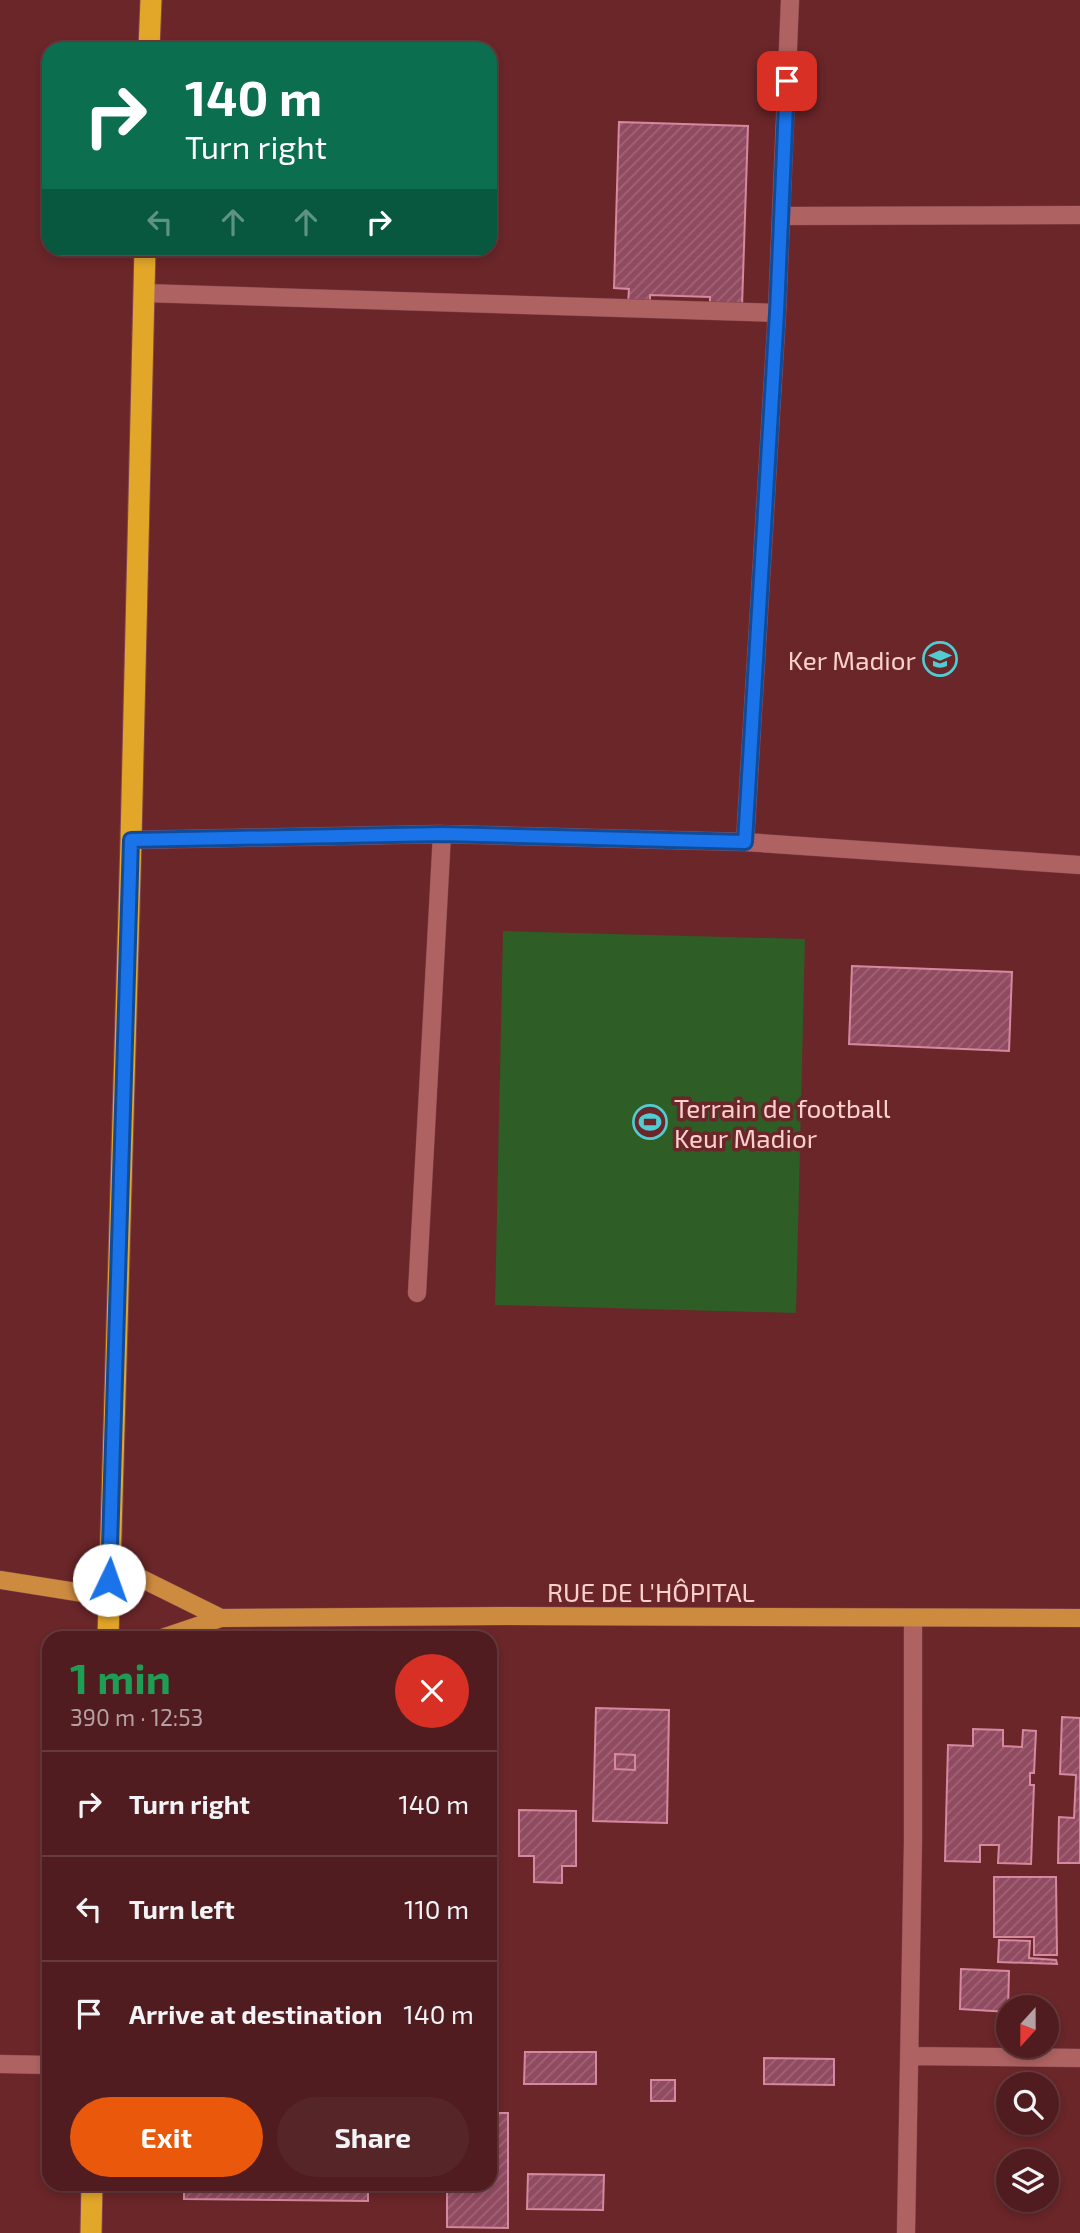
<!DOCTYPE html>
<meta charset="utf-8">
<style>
body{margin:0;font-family:"Exo 2",sans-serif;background:#562528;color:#f1f3f6;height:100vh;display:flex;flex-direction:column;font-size:26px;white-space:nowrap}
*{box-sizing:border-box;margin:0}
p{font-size:23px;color:#b4a1a4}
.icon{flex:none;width:38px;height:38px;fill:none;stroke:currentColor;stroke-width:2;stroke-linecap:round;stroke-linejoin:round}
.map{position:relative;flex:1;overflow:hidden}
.drawer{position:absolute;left:42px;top:1631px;width:455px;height:560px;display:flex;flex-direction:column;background:#501c1f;border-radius:21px;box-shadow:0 4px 10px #0003,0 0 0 2px #673a3d}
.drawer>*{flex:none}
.guide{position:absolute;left:42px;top:42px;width:455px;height:214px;border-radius:21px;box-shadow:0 4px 10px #0003,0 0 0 2px #673a3d;background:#0b6e4f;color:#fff;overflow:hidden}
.needle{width:46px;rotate:201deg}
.controls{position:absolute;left:996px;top:1995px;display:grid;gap:14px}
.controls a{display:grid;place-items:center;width:63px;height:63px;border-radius:50%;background:#501c1f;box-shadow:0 4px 10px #0003,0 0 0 2px #673a3d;font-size:35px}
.pin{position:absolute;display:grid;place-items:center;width:60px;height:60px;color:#fff;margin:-30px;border-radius:14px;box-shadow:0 4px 10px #0006}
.me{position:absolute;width:77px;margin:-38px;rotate:3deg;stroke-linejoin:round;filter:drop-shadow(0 0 5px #0008)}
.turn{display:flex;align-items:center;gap:24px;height:147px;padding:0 28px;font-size:32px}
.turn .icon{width:91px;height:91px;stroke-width:2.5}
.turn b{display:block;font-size:49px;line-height:60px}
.lanes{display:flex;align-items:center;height:66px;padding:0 28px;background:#0003;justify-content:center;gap:35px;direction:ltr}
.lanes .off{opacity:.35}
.round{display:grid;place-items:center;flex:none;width:74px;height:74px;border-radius:37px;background:#562528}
.overview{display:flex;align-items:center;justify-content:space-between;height:119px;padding:0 28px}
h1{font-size:42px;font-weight:700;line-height:52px;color:#1e9e55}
.primary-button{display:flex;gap:14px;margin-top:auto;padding:14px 28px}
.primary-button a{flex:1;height:80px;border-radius:42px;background:#ea580c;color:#fff;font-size:28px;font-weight:700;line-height:80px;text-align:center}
.primary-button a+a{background:#562528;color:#f1f3f6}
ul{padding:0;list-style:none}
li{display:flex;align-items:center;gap:21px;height:105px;padding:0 28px;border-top:2px solid #673a3d}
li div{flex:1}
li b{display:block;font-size:26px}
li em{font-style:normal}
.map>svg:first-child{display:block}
.pitch{fill:#2e5d25}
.building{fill:url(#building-hatch);stroke:#d5889f;stroke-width:2;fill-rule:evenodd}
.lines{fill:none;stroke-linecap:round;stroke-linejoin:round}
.minor-casing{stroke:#804349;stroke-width:19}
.major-casing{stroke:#804349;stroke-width:19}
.highway-casing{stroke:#804349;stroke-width:23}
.minor{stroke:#ae6362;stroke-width:18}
.major{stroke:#cd8b40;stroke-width:18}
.highway{stroke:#e2a629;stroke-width:21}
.route-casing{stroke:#114b97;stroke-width:18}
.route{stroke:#1a73e8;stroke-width:12}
.labels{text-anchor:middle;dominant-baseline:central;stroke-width:7;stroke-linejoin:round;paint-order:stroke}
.poi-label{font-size:26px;fill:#fbd0ce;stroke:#6a2629;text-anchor:end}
.street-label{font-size:26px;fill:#fbd0ce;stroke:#6a2629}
</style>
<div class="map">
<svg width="1080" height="2233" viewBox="0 0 1080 2233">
<defs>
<pattern id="building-hatch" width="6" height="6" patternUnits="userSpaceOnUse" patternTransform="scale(1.75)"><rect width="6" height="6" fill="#914b61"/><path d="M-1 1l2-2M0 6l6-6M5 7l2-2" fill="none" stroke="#a16476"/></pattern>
</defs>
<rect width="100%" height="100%" fill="#6a2629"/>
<path class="pitch" d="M503,931L805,939L796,1313L495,1305Z"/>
<path class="building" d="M619,122L748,126L742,307L710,305V297L650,295V303H628L629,289L614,288Z
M852,966L1012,972L1009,1051L849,1044Z
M596,1708L669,1710L667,1823L593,1821ZM615,1754L635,1755V1770L615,1769Z
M1062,1717L1080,1718V1863H1058L1059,1817L1074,1818L1076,1775L1060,1774Z
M973,1729L1003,1730V1746L1022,1747L1023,1730L1036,1731L1034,1773H1030V1785H1034L1031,1864L998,1863L999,1845H980V1862L945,1861L948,1745L973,1746Z
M615,1754L635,1755V1770L615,1769Z
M519,1810L576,1811V1866H562V1883L534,1882V1856H519Z
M994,1877H1056L1057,1955H1034V1937H994Z
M999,1940L1030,1941L1029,1958L1056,1960L1057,1964L998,1962Z
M961,1969L1009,1971L1008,2012L960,2009Z
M525,2052H596V2084H524Z
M764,2058L834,2059V2085L764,2084Z
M651,2080H675V2101H651Z
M490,2113H508V2228L447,2227V2184H490Z
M528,2174L604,2175L603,2210L527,2209Z
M184,2184H368V2201L184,2199Z"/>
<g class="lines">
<g class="minor-casing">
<path id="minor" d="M781,216L1080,215
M144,293L777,313
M131,840L442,834L745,842L1080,865
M745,842L777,313L790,0
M417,1293L442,834
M910,2056L1080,2058
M0,2064L49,2065
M906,2233L913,1841V1618"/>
</g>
<g class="major-casing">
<path id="major" d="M110,1563L221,1618
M0,1580L108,1597
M162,1638L221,1618L505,1616L1080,1618"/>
</g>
<g class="highway-casing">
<path id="highway" d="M149,49L151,0
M108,1638L131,840L145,248
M91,2233L92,2184"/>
</g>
<use href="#minor" class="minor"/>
<use href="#major" class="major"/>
<use href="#highway" class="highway"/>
</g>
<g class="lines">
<g class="route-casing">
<path id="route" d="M109,1580L131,840L442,834L745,842L777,313L787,81"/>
</g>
<use href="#route" class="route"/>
</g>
<defs>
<g id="school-ring" transform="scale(1.75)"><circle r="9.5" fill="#6a2629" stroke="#51ccd3" stroke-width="1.5"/><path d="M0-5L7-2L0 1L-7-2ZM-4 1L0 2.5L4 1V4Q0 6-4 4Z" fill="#51ccd3"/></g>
<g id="stadium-ring" transform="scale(1.75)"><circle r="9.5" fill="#6a2629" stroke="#51ccd3" stroke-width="1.5"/><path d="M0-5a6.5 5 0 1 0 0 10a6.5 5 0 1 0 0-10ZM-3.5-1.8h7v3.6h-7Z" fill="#51ccd3"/></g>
</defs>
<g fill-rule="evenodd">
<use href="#school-ring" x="940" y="659"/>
<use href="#stadium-ring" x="650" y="1122"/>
</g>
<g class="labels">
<g class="poi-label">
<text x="916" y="659">Ker Madior</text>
<text x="674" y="1107" text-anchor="start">Terrain de football<tspan x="674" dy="30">Keur Madior</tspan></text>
</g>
<g class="street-label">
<text x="651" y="1591">RUE DE L'HÔPITAL</text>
</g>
</g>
</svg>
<div class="controls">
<a><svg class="needle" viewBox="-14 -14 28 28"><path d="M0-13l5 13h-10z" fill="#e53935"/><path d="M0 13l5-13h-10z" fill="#b4a1a4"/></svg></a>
<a><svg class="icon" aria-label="search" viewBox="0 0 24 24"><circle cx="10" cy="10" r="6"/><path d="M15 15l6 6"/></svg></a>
<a><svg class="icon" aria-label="layers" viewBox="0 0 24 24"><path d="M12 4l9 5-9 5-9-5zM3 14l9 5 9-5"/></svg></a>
</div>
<div class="pin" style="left:787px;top:81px;background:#d93025"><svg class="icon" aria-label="arrive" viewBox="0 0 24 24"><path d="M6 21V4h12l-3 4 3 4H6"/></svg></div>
<svg class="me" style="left:109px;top:1580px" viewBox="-20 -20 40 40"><circle r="19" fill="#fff"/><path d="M0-13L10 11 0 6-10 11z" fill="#1a73e8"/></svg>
<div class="guide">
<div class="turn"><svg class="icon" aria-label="right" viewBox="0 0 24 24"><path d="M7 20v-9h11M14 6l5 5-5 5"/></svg><div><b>140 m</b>Turn right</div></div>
<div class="lanes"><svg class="icon off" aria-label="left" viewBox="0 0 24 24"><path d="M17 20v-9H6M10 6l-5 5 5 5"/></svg><svg class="icon off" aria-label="ahead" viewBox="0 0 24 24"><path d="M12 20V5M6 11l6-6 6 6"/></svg><svg class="icon off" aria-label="ahead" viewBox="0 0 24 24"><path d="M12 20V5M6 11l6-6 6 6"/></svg><svg class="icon" aria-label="right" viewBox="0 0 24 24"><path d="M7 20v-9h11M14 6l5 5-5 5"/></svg></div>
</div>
<section class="drawer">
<div class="overview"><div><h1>1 min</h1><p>390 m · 12:53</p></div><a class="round" style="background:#d93025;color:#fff"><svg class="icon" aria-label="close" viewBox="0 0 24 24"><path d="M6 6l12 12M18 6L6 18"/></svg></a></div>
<ul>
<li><svg class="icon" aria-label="right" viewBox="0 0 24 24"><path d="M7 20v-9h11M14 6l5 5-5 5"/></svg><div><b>Turn right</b></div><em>140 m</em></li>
<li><svg class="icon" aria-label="left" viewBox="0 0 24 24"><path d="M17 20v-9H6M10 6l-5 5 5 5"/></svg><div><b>Turn left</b></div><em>110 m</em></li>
<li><svg class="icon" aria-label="arrive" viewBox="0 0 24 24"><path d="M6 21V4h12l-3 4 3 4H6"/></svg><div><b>Arrive at destination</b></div><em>140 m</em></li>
</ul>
<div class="primary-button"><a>Exit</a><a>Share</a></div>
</section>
</div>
